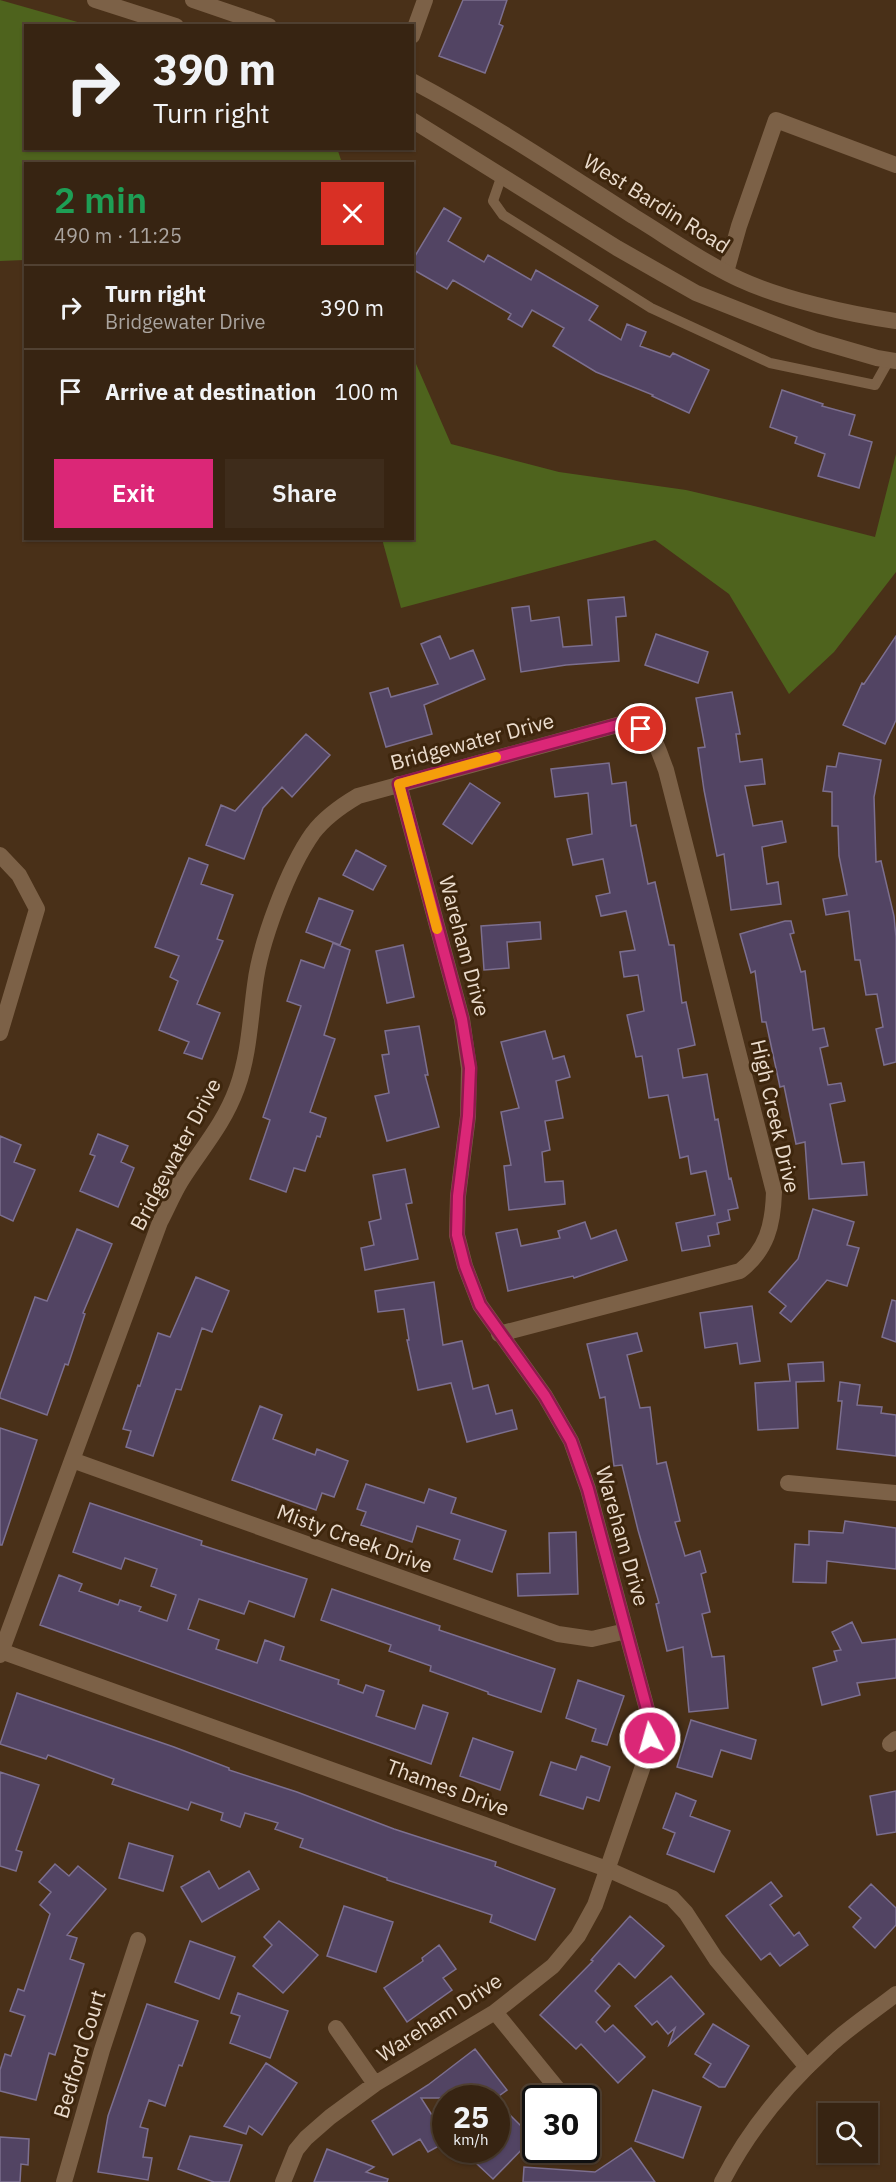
<!DOCTYPE html>
<meta charset="utf-8">
<style>
body{margin:0;font-family:"IBM Plex Sans",sans-serif;background:#3e2c1b;color:#f1f3f6;height:100vh;display:flex;flex-direction:column;font-size:22px;white-space:nowrap}
*{box-sizing:border-box;margin:0}
p{font-size:20px;color:#aaa49f}
.icon{flex:none;width:33px;height:33px;fill:none;stroke:currentColor;stroke-width:2;stroke-linecap:round;stroke-linejoin:round}
.map{position:relative;flex:1;overflow:hidden}
.panel{position:absolute;left:24px;top:162px;width:390px;height:378px;display:flex;flex-direction:column;background:#372412;border-radius:0px;box-shadow:0 2px 4px #0004,0 0 0 2px #514132}
.panel>*{flex:none}
.guide{position:absolute;left:24px;top:24px;width:390px;height:126px;border-radius:0px;box-shadow:0 2px 4px #0004,0 0 0 2px #514132;background:#372412;color:#f1f3f6;overflow:hidden}
.buttons{position:absolute;left:818px;top:2103px;display:grid;gap:12px}
.buttons a{display:grid;place-items:center;width:60px;height:60px;border-radius:0px;background:#372412;box-shadow:0 2px 4px #0004,0 0 0 2px #514132;font-size:30px}
.speed{position:absolute;left:432px;top:2085px;display:flex;gap:12px;font-size:30px;font-weight:700;text-align:center}
.speed>*{display:grid;place-content:center;width:78px;height:78px;border-radius:50%;background:#372412;box-shadow:0 2px 4px #0004,0 0 0 2px #514132;line-height:1}
.speed small{font-size:15px;font-weight:400}
.speed .limit{border:3px solid #111;border-radius:9px;background:#fff;color:#111}
.pin{position:absolute;display:grid;place-items:center;width:51px;height:51px;color:#fff;margin:-26px;border:3px solid #fff;border-radius:50%;box-shadow:0 2px 6px #0007}
.me{position:absolute;width:66px;margin:-33px;rotate:354deg;stroke-linejoin:round;filter:drop-shadow(0 0 4px #0008)}
.turn{display:flex;align-items:center;gap:21px;height:126px;padding:0 30px;font-size:27px}
.turn .icon{width:78px;height:78px;stroke-width:2.5}
.turn b{display:block;font-size:42px;line-height:51px}
.round{display:grid;place-items:center;flex:none;width:63px;height:63px;border-radius:0px;background:#3e2c1b}
.head{display:flex;align-items:center;justify-content:space-between;height:102px;padding:0 30px}
h1{font-size:36px;font-weight:600;line-height:45px;color:#1e9e55}
.primary-button{display:flex;gap:12px;margin-top:auto;padding:12px 30px}
.primary-button a{flex:1;height:69px;border-radius:0px;background:#db2777;color:#fff;font-size:24px;font-weight:600;line-height:69px;text-align:center}
.primary-button a+a{background:#3e2c1b;color:#f1f3f6}
ul{padding:0;list-style:none}
li{display:flex;align-items:center;gap:18px;height:84px;padding:0 30px;border-top:2px solid #514132}
li div{flex:1}
li b{display:block;font-size:22px}
li em{font-style:normal}
.map>svg:first-child{display:block}
.green{fill:#4e631d}
.building{fill:#524463;stroke:#7c6f8f;stroke-width:1.5}
.lines{fill:none;stroke-linecap:round;stroke-linejoin:round}
.service{stroke:#7c6147;stroke-width:10}
.minor{stroke:#7c6147;stroke-width:16}
.tertiary{stroke:#7c6147;stroke-width:16}
.secondary{stroke:#7c6147;stroke-width:16}
.route-casing{stroke:#8e194d;stroke-width:15}
.route{stroke:#db2777;stroke-width:10}
.slow{stroke:#f59e0b;stroke-width:10}
.labels{text-anchor:middle;dominant-baseline:central;stroke-width:6;stroke-linejoin:round;paint-order:stroke}
.street-label{font-size:21px;fill:#ebdccd;stroke:#3e260d}
</style>
<div class="map">
<svg width="896" height="2182" viewBox="0 0 896 2182">
<rect width="100%" height="100%" fill="#493018"/>
<path class="green" d="M0,0L88,25L26,26V148H337L342,163L26,164L25,260L0,261Z
M413,357L451,444L559,472L686,490L750,505L875,537L896,454V572L834,652L789,694L729,594L655,540L401,608L382,539L412,538Z"/>
<path class="building" d="M463,0H507L499,24L503,26L485,73L439,56Z
M444,208L461,218L448,241L484,262L488,255L531,280L536,270L598,306L589,320L621,340L627,324L646,332L640,346L670,357L673,353L709,370L689,413L652,396L653,395L596,372L553,346L564,328L532,310L522,327L508,319L511,314L453,280L447,289L412,269V261Z
M782,390L823,404L822,406L855,415L849,435L872,442L859,488L818,476L825,454L795,443L797,437L770,427Z
M624,597L626,616L616,617L619,661L566,665L521,672L512,608L529,606L531,621L559,617L563,647L592,645L588,600Z
M656,634L708,652L698,683L645,665Z
M440,636L450,659L473,650L485,679L424,705L432,734L386,747L370,693L388,688L391,697L438,684L421,644Z
M896,636V720L885,744L843,725L862,683L864,684Z
M732,692L740,734H736L740,762L762,759L765,784L745,786L753,826L782,821L786,842L762,847L767,884L778,882L781,904L731,910L724,854L717,856L704,790L698,748L705,747L696,698Z
M306,734L330,755L292,797L282,787L263,808L244,859L206,845L221,805L235,811Z
M839,753L881,760L874,797L876,862L881,861L894,916L896,937V1062L884,1065L876,1029L883,1027L877,994L866,995L860,960H855L849,911L826,915L823,899L847,895L839,856L838,826H832V792L823,791L827,766L836,767Z
M609,763L612,784L626,782L631,826L636,825L648,884L655,882L669,945H674L682,1003L686,1002L695,1045L678,1049L683,1078L707,1074L715,1120L718,1119L729,1179L731,1178L738,1208L728,1210L730,1220L717,1223L719,1234L708,1236L710,1246L682,1251L676,1223L715,1215L706,1171L691,1174L688,1156L680,1158L668,1095L649,1098L642,1056L636,1057L627,1015L644,1011L638,975L624,977L620,952L635,950L626,911L601,916L596,896L610,893L603,859L573,865L567,839L592,834L588,793L555,797L551,769Z
M470,783L500,803L472,844L443,824Z
M356,850L386,866L373,890L343,875Z
M189,858L208,865L201,884L233,895L217,939L223,941L197,1004L220,1013L202,1059L184,1053L189,1042L159,1030L178,981L170,977L179,956L155,947Z
M319,898L353,911L340,945L306,932Z
M785,921H791L794,933L790,934L801,972L805,971L813,1030L824,1028L828,1046L820,1048L828,1085L841,1083L845,1101L830,1104L842,1164L864,1162L867,1195L809,1199L805,1142L796,1144L784,1086L780,1087L766,1022H762L755,971L751,973L740,934Z
M540,922L541,939L507,942L509,968L484,970L481,926Z
M333,943L350,950L324,1035L335,1039L310,1112L326,1118L320,1137L317,1136L305,1171L294,1168L286,1192L250,1179L270,1120L263,1117L301,1006L287,1001L301,960L324,968Z
M403,945L414,997L387,1003L376,951Z
M419,1026L428,1075H425L439,1127L387,1141L375,1096L389,1093L382,1055L389,1054L385,1031Z
M545,1031L553,1059L564,1056L570,1077L556,1081L563,1118L545,1121L550,1150L542,1152L545,1182L563,1181L565,1204L509,1210L504,1166L511,1165L501,1112L519,1108L501,1042Z
M98,1134L128,1146L121,1162L134,1168L118,1207L80,1191L95,1156L90,1154Z
M0,1136L21,1145L14,1162L35,1170L13,1221L0,1215Z
M405,1169L412,1203L406,1204L418,1259L365,1270L361,1248L374,1245L369,1222L381,1219L373,1175Z
M813,1209L854,1222L847,1245L859,1248L847,1286L827,1280L791,1322L780,1313L786,1306L769,1292L798,1259Z
M585,1222L591,1239L616,1230L627,1260L574,1278L573,1276L508,1291L496,1233L517,1229L521,1246L560,1238L558,1231Z
M77,1229L112,1244L83,1313L85,1314L68,1365L65,1364L47,1415L0,1398V1395L35,1297L47,1301Z
M196,1277L229,1291L212,1332L202,1328L181,1390L176,1389L153,1456L126,1447L131,1431L123,1429L138,1385L140,1386L158,1333L170,1337Z
M434,1282L443,1345L462,1341L473,1389L488,1385L496,1414L512,1410L517,1429L467,1442L451,1383L418,1390L407,1340H409L404,1309L378,1312L375,1291Z
M892,1300L896,1301V1342L882,1337Z
M752,1306L760,1361L740,1364L737,1343L705,1348L700,1313Z
M637,1333L642,1351L627,1355L640,1408L650,1407L657,1464L666,1462L680,1521L675,1522L685,1556L700,1551L706,1572L701,1574L710,1612L702,1614L712,1657L724,1656L728,1708L689,1712L683,1647L667,1651L656,1604L659,1603L638,1530L622,1465L614,1466L605,1397L600,1398L587,1344Z
M823,1362L824,1381L796,1382L798,1428L758,1430L755,1383L790,1381L788,1364Z
M840,1382L860,1385L857,1405L882,1407L881,1413L896,1415V1456L837,1449L842,1401H838Z
M260,1406L282,1415L273,1439L315,1455L317,1449L348,1461L334,1497L322,1493L316,1510L232,1480Z
M0,1428L37,1440L2,1545H0Z
M366,1484L424,1503L429,1489L456,1498L451,1513L506,1531L492,1572L454,1559L460,1540L417,1526L412,1542L361,1525L366,1512L357,1509Z
M90,1503L202,1541L201,1545L307,1579L294,1617L249,1601L244,1614L199,1599L188,1629L219,1640L216,1649L257,1663L265,1640L284,1647L280,1660L339,1680L338,1684L363,1693L366,1685L384,1691L376,1716L415,1729L423,1705L448,1713L431,1764L40,1625L59,1575L82,1584L79,1591L118,1605L120,1600L141,1607L139,1611L167,1621L176,1595L151,1586L157,1569L125,1558L121,1569L73,1552Z
M845,1521L896,1528V1569L827,1561L826,1583L793,1582L795,1544L809,1545V1531L843,1533Z
M576,1532L578,1594L518,1596L517,1574L550,1573L549,1533Z
M332,1589L440,1626L439,1630L555,1669L541,1712L488,1694V1692L430,1671L431,1666L389,1651L391,1645L321,1620Z
M852,1622L862,1643L896,1639V1678L857,1683L860,1695L822,1705L813,1668L837,1661L834,1651L841,1650L832,1632Z
M578,1680L624,1696L607,1745L592,1741L596,1729L566,1718Z
M17,1693L174,1747L229,1768V1770L297,1792L394,1829L496,1862L495,1866L555,1889L535,1940L490,1922L492,1915L387,1880V1878L300,1847L303,1839L275,1829L278,1823L245,1813L240,1827L221,1820L223,1813L191,1802L188,1810L112,1784L114,1779L48,1755L46,1759L0,1744Z
M691,1720L756,1740L751,1759L721,1750L712,1777L677,1767Z
M473,1738L513,1752L500,1790L460,1776Z
M581,1756L610,1767L599,1801L587,1797L583,1809L540,1795L551,1762L576,1770Z
M0,1772L39,1785L16,1850L22,1852L16,1871L0,1866Z
M896,1791V1832L877,1835L870,1796Z
M676,1793L696,1801L690,1816L730,1831L714,1872L667,1854L675,1833L663,1828Z
M129,1843L173,1856L163,1891L119,1878Z
M55,1864L69,1876L78,1866L106,1889L67,1935L77,1938L70,1959L84,1964L55,2055L49,2053L36,2100L0,2091V2070L5,2054L11,2056L25,2016L10,2011L18,1989L24,1991L50,1914L40,1905L51,1892L39,1882Z
M209,1871L219,1889L249,1871L259,1889L202,1922L181,1887Z
M771,1882L782,1896L770,1905L794,1936L799,1932L808,1945L780,1966L770,1953L761,1960L726,1916Z
M871,1884L896,1908V1925L875,1948L853,1927L861,1918L849,1907Z
M344,1906L393,1922L376,1972L327,1956Z
M630,1916L664,1946L635,1978L619,1963L595,1991L610,2006L596,2022L605,2032L613,2025L645,2057L618,2083L581,2044L576,2049L540,2015L593,1961L591,1960Z
M279,1921L318,1955L283,1993L253,1966L272,1945L264,1937Z
M190,1941L235,1957L219,1999L175,1982Z
M439,1945L456,1969L443,1978L452,1990L407,2022L384,1988L423,1961L422,1958Z
M671,1976L704,2014L669,2045L675,2028L668,2034L657,2021L652,2025L635,2006Z
M238,1993L288,2011L270,2058L230,2043L240,2016L231,2013Z
M147,2004L198,2021L182,2066L179,2065L165,2106L149,2100L140,2127L148,2129L143,2157L152,2158L148,2180L98,2172L108,2116Z
M713,2024L749,2046L725,2087H719L703,2077L711,2064L695,2054Z
M475,2049L507,2090L496,2098H421L446,2137V2142L428,2152L420,2139L393,2155L372,2121L428,2085Z
M266,2063L297,2083L262,2135L249,2126L246,2134L224,2126Z
M653,2090L701,2107L683,2158L635,2141Z
M496,2101L533,2138L493,2179L476,2163L489,2150H496Z
M190,2136L242,2145L229,2182H214L178,2169Z
M0,2137L29,2139L28,2165L21,2164L20,2182H0Z
M631,2148L655,2182H523L524,2167L595,2172Z
M327,2149L374,2167L366,2172L388,2179L387,2182H314Z"/>
<g class="lines">
<path class="service" d="M502,175L493,201L503,215L651,308L770,363L875,385L889,360"/>
<path class="minor" d="M412,36L425,0
M726,272L739,226L776,120L896,165
M0,855L19,875L37,909L0,1033
M72,1460L558,1634L592,1639L626,1631
M788,1483L896,1493
M1,1651L607,1869L672,1898L686,1913L716,1959L807,2067
M0,1655L160,1222C167,1209 173,1194 181,1181C201,1149 223,1126 237,1088C249,1055 250,1021 255,985C260,943 288,868 313,833C325,817 341,806 358,796L621,724C656,732 654,739 666,770L774,1192C773,1225 767,1250 740,1271L499,1334
M890,1744L896,1739
M495,2012L565,2098
M336,2028L375,2084
M64,2182L102,2050L138,1940
M283,2182L296,2150L306,2138L330,2117L375,2084L495,2012L553,1966L578,1936L595,1905L643,1766L650,1738L648,1713L626,1631L588,1489L571,1441L545,1396L480,1305L465,1266L457,1235L458,1196L468,1116L469,1068L462,1019L399,784"/>
<path class="tertiary" d="M722,2182C748,2131 784,2087 827,2048C848,2028 873,2012 896,1994"/>
<path class="secondary" d="M95,0L176,26
M193,0L269,26
M412,81C489,122 561,170 633,216C668,237 702,262 739,279C782,299 848,314 896,321
M412,120L617,248L696,293L815,340L877,358L896,361"/>
</g>
<g class="lines">
<g class="route-casing">
<path id="route" d="M641,729L621,724L399,784L462,1019L470,1068L468,1116L458,1196L457,1235L465,1266L480,1305L545,1396L571,1441L588,1489L626,1631L648,1713L650,1738"/>
</g>
<use href="#route" class="route"/>
<path class="slow" d="M437,929L399,784L496,757"/>
</g>
<g class="labels">
<g class="street-label">
<text transform="translate(657 203) rotate(32)">West Bardin Road</text>
<text transform="translate(472 741) rotate(-15)">Bridgewater Drive</text>
<text transform="translate(465 946) rotate(75)">Wareham Drive</text>
<text transform="translate(776 1116) rotate(77)">High Creek Drive</text>
<text transform="translate(175 1154) rotate(-62)">Bridgewater Drive</text>
<text transform="translate(623 1536) rotate(74)">Wareham Drive</text>
<text transform="translate(355 1538) rotate(20)">Misty Creek Drive</text>
<text transform="translate(448 1787) rotate(20)">Thames Drive</text>
<text transform="translate(439 2017) rotate(-33)">Wareham Drive</text>
<text transform="translate(79 2054) rotate(-73)">Bedford Court</text>
</g>
</g>
</svg>
<div class="buttons">
<a><svg class="icon" aria-label="search" viewBox="0 0 24 24"><circle cx="10" cy="10" r="6"/><path d="M15 15l6 6"/></svg></a>
</div>
<div class="speed"><div>25<small>km/h</small></div><div class="limit">30</div></div>
<div class="pin" style="left:641px;top:729px;background:#d93025"><svg class="icon" aria-label="arrive" viewBox="0 0 24 24"><path d="M6 21V4h12l-3 4 3 4H6"/></svg></div>
<svg class="me" style="left:650px;top:1738px" viewBox="-20 -20 40 40"><circle r="17" fill="#db2777" stroke="#fff" stroke-width="3"/><path d="M0-11L8 9 0 5-8 9z" fill="#fff"/></svg>
<div class="guide">
<div class="turn"><svg class="icon" aria-label="right" viewBox="0 0 24 24"><path d="M7 20v-9h11M14 6l5 5-5 5"/></svg><div><b>390 m</b>Turn right</div></div>
</div>
<section class="panel">
<div class="head"><div><h1>2 min</h1><p>490 m · 11:25</p></div><a class="round" style="background:#d93025;color:#fff"><svg class="icon" aria-label="close" viewBox="0 0 24 24"><path d="M6 6l12 12M18 6L6 18"/></svg></a></div>
<ul>
<li><svg class="icon" aria-label="right" viewBox="0 0 24 24"><path d="M7 20v-9h11M14 6l5 5-5 5"/></svg><div><b>Turn right</b><p>Bridgewater Drive</p></div><em>390 m</em></li>
<li><svg class="icon" aria-label="arrive" viewBox="0 0 24 24"><path d="M6 21V4h12l-3 4 3 4H6"/></svg><div><b>Arrive at destination</b></div><em>100 m</em></li>
</ul>
<div class="primary-button"><a>Exit</a><a>Share</a></div>
</section>
</div>
